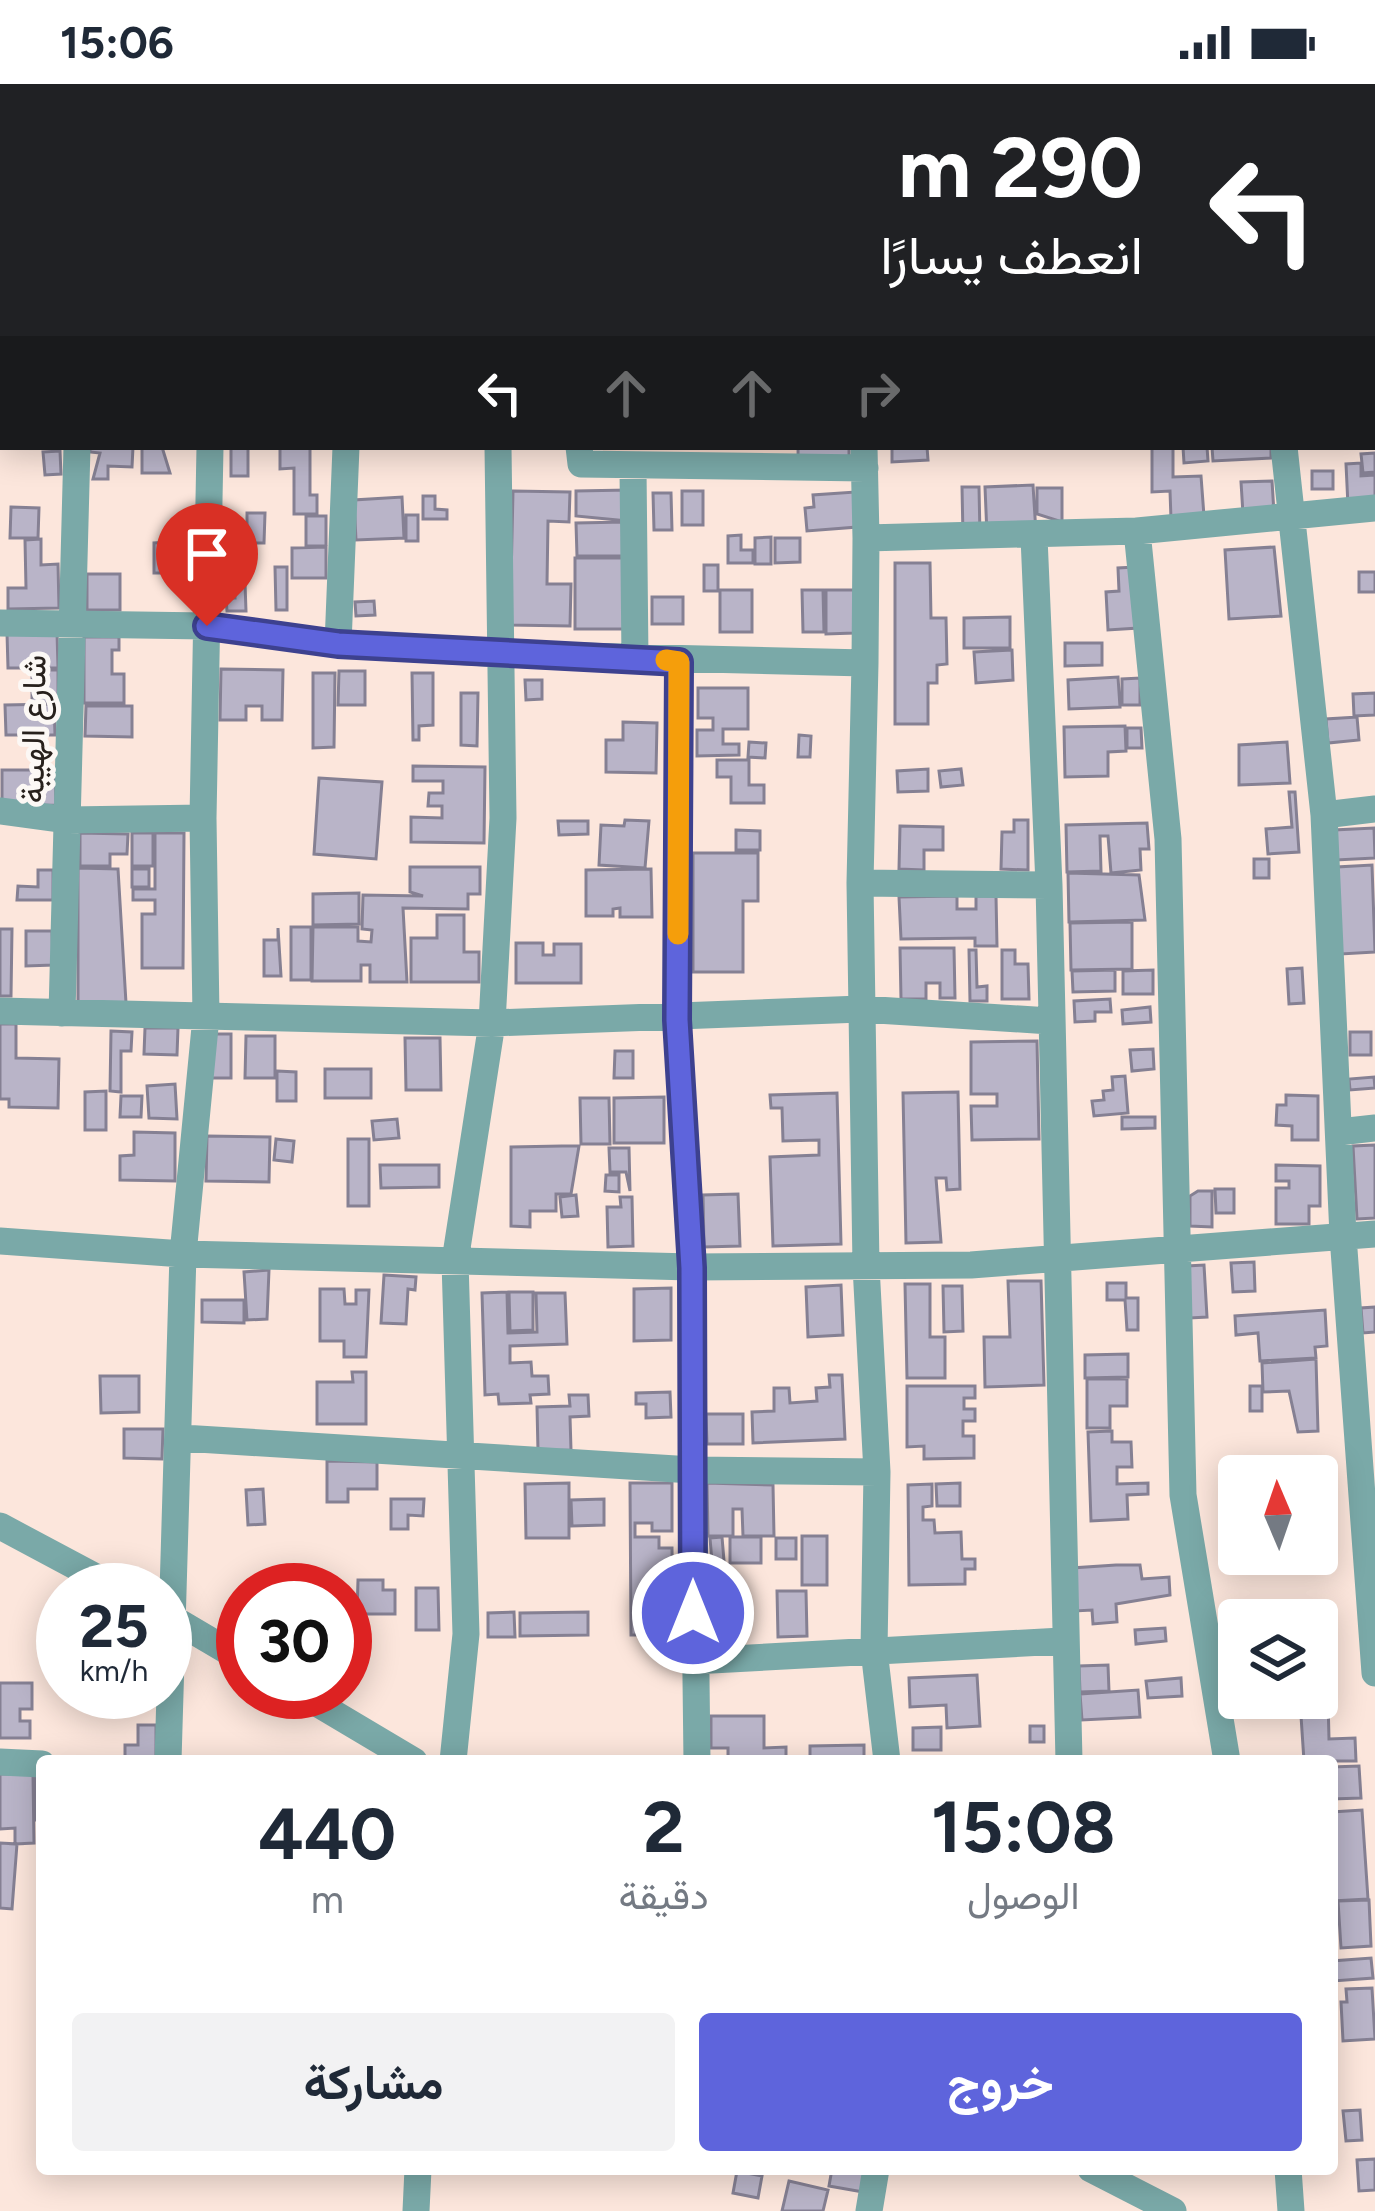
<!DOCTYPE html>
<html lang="ar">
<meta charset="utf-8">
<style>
body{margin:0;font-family:Figtree,Vazirmatn,sans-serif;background:#f2f2f3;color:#1f2937;direction:rtl;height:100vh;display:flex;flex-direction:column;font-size:45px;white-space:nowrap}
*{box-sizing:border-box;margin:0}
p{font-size:39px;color:#747a83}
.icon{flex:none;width:66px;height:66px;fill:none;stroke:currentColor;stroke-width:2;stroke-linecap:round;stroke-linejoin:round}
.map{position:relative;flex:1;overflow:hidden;direction:ltr}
.details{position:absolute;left:36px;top:1671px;width:1302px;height:420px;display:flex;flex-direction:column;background:#fff;border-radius:12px;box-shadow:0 6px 30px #0003;direction:rtl}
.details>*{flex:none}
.banner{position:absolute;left:0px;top:0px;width:1377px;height:366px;box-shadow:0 6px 30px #0003;direction:rtl;background:#202124;color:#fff;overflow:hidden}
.needle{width:78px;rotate:358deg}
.buttons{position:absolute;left:1218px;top:1371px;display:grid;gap:24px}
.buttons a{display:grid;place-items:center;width:120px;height:120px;border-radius:12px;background:#fff;box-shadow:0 6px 30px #0003;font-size:60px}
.speed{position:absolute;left:36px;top:1479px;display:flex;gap:24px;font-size:60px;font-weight:700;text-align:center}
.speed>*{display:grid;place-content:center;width:156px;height:156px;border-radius:50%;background:#fff;box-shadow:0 6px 30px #0003;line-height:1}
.speed small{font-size:30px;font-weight:400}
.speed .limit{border:18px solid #d22;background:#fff;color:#111}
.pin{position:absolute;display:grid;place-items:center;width:102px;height:102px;color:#fff;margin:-123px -51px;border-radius:50% 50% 50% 0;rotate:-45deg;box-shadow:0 0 12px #0007}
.pin .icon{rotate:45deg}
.me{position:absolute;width:132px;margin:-66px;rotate:0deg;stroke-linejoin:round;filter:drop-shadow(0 0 9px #0008)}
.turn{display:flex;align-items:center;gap:42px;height:252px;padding:0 36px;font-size:54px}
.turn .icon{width:156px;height:156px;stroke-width:2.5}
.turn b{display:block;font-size:84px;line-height:102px}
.lanes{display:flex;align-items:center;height:114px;padding:0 36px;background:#0003;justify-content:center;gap:60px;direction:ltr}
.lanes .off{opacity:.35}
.eta{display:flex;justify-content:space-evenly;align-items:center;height:204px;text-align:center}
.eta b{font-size:72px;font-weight:700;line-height:84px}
.button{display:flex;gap:24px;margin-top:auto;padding:24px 36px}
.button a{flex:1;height:138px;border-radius:12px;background:#5e64dc;color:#fff;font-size:48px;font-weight:700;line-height:138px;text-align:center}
.button a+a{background:#f2f2f3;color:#1f2937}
.status{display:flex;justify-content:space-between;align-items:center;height:84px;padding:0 60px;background:#fff;direction:ltr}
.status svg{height:33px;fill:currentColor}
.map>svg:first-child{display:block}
.built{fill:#f6d9cb}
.building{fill:#b9b4c8;stroke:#858093;stroke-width:3}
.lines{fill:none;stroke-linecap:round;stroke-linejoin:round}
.minor{stroke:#7aa9a8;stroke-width:27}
.route-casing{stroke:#3d418f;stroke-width:30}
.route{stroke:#5e64dc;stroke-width:21}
.slow{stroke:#f59e0b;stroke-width:21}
.labels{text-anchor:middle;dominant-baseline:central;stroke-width:10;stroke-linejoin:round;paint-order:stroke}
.street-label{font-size:33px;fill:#27201c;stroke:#fcf8f5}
</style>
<div class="status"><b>15:06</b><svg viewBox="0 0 49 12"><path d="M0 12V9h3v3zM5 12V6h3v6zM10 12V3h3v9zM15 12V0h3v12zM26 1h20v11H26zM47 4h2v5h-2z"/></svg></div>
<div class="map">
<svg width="1375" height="2127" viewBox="0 0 1375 2127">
<rect width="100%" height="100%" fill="#fce6dc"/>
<path class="built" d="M603,363H796V383L602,387Z"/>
<path class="building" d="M0,7H3V94H0Z
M90,363H133L132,383L108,382V395H93L100,369L90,368Z
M142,363H162L170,389H142Z
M231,363H248V392H231Z
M280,363H310V411H317V430H294V384L280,385Z
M798,363H849V382L798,383Z
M892,363H927L928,376L892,378Z
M1152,363H1173V393L1201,392L1204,432L1171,435L1170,407L1152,408Z
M1183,363H1207L1208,377L1184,379Z
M1212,363H1271V374L1213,377Z
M60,367L61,390L45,391L43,368Z
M1375,369V388L1363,389L1361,370Z
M1361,379V392L1375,391V420L1348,422L1346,380Z
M1312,387H1333V405H1312Z
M1272,397L1274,429L1243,430L1241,398Z
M1033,401L1036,449L987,451L985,403Z
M962,403H979L980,452H963Z
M1037,404H1062V438L1037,430Z
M628,406V437L576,432V407Z
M513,407L570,408L569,438L548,437L547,500H571L570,542L510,541Z
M682,407H703V441H682Z
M855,408L857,443L807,447L805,424L814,423L813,411Z
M653,409H671L672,446H654Z
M423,412H435V425L447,426V435H423Z
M402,413L404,454L356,456L354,416Z
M11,423L39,424L38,454H10Z
M247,429H265L264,459H247Z
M406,431H418V457H406Z
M306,432H326V462H306Z
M173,436H187V453H173Z
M625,438L626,472H577L576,439Z
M741,451V466H753V479H728V452Z
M771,453V480H755V454Z
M775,454H800V478L775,479Z
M41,455V481L58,480L59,524L8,525V504H26L25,456Z
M169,458V489H154V459Z
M326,463V494H292V464Z
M1274,463L1281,532L1229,535L1225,466Z
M575,474H625L624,545H575Z
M895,479H930L931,534H946L947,580L937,581V599H928V640H895Z
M704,481H718V507H704Z
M275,483H287V526H276Z
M1135,483L1138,544L1108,546L1106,508L1119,507L1118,484Z
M1359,488H1375V508H1359Z
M87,490H120V526H87Z
M235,499H245L246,527H227L226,514H235Z
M720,506H752V548H720Z
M802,506H823L824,548H803Z
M826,506H854V549L826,550Z
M652,513H683V540H652Z
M374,517L375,531L356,532L355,518Z
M1010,533V564H964V534Z
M57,548L58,584H8L7,549Z
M84,553H119V566H112V590H124V619H84Z
M1065,559H1102V581L1065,582Z
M1012,566L1013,596L976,599L974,568Z
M221,585L283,586L282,636H262V622H246V636H220Z
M32,586H58V619H32Z
M339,587H365V621H338Z
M313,589H335L334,663L313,664Z
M412,589H433V641L419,642V656H413Z
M1118,593L1120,623L1069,625L1068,596Z
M1140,594V621H1122V595Z
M525,596H542V615L526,616Z
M698,604H748V645H723V660H739V671L697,672V646H713V634H698Z
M461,609H478L477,662L461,661Z
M1375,609V631L1354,632L1353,610Z
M54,620L55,651H6L5,621Z
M86,622H132V653L85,652Z
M1357,633L1359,656L1328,659L1326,635Z
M623,638L657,639L656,689L606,688V656H623Z
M1125,642L1126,667L1108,668V692L1065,693L1064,643Z
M1127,644H1141L1142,664H1127Z
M799,651L811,652L810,673H798Z
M749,658L766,659L765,674L748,673Z
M1287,658L1290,699L1239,701V661Z
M717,676H749V701H764V719H731V693H717Z
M413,682L485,683L484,759L411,758V733L442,734V722H428L429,709H443V697H413Z
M928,685V707L898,708L897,687Z
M961,685L963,701L941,703L939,687Z
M2,686H55L56,721L2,722Z
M319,694L382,698L376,775L314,770Z
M1289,708H1295L1299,768L1268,770L1266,745L1292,743Z
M625,736L649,737L645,784L599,781L601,741L624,742Z
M1014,736H1028V786L1001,785L1002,748H1014Z
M558,737H588V750L559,751Z
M1147,739L1149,765H1140L1141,786L1111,789L1108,752H1100L1101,787L1067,788L1066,741Z
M900,742L943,743V766H924V786L899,785Z
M1374,744L1375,774L1336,776L1334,746Z
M736,746L760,747V766H736Z
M80,749L128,750L127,770H110V782H80Z
M132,749H153V782H132Z
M155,749H184L183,884H142V830H155V816H133V805H155Z
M693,769H758V817H743V888H693Z
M1254,775H1269V794H1254Z
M1372,781L1375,868L1341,870L1337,783Z
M410,783H480V810H468V825L403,824L407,898H370V881H361V897H312L313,843H358V857L371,858L372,846L362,845L363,811L423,812L410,808Z
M78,784L118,785L126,919L78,920Z
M132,785H149V803H132Z
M651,785L652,833H620V824L613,825V832H586V786Z
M38,786H53V816H17L18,802L38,803Z
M1068,789L1139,791L1145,836L1069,838Z
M359,809V840L313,841V810Z
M957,812V825H976V812H996L997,862H975V854L901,855L899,813Z
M437,831H464V868H479V898H411V854H437Z
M1132,838V885L1071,886L1070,839Z
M291,843H311V896H291Z
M278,844L281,892H264V856H278Z
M0,845H12L11,912H0Z
M26,847H52L53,881L26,882Z
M516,859H543V871H554V860H581V899H516Z
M900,864H954L955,914H940V899H926V915H901Z
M969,866H976L977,903L987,902V917H970Z
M1002,866H1015V880H1028L1029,915H1002Z
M1302,884L1304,919L1289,920L1287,885Z
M1115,886V907L1073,908L1072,887Z
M1153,886V910H1123V887Z
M1110,915L1111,928H1095V937L1075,938L1074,917Z
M1150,923L1151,938L1123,940L1122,926Z
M0,940H16V974L59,975L58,1024L9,1023V1015H0Z
M145,944H178L177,971L144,970Z
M111,947L132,948L131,967H121V1008L110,1007Z
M1350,948H1371V971H1350Z
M210,950H231V994H209Z
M246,952H275V994H245Z
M405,954H440L441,1006H406Z
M1037,957L1039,1055L972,1056L971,1022H997V1010H971V958Z
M1153,965L1154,985L1132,987L1130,966Z
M615,967H633V994H614Z
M325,985H371V1014H325Z
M277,987L296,988V1017H277Z
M1125,992L1128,1029L1094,1032L1092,1017L1104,1016L1103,1007L1113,1006L1112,993Z
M1374,993L1375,1004L1350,1006L1349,995Z
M175,1000L177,1035L149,1034L147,1002Z
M106,1007V1046H85V1008Z
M958,1008L960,1105L947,1106L946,1094H936L941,1158L906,1159L903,1009Z
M837,1009L841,1160L773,1162L770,1073L819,1071V1056L783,1057L782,1024H771L770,1011Z
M1286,1011L1318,1012V1056H1292V1042L1276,1041L1277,1021H1286Z
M121,1012H142L141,1033H120Z
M664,1013V1059H614V1014Z
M580,1014H609L610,1060H581Z
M1122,1033H1155V1044L1122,1045Z
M397,1035L399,1054L374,1056L372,1037Z
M134,1048L175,1049V1097L120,1096V1072L134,1071Z
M207,1052L270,1053L269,1098L206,1097Z
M276,1055L294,1057L292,1078L274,1076Z
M348,1055H369V1122H348Z
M1375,1061V1134L1357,1135L1353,1062Z
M562,1062H579L571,1110H556V1127H530V1143L511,1142V1063Z
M609,1064H629L630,1107L626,1088H610Z
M380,1081H439V1103L381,1104Z
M1276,1081L1320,1082V1122H1309V1140H1276V1104H1289V1097H1276Z
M606,1091H619V1108L605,1107Z
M1215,1105H1234V1129H1216Z
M1198,1107H1212V1143L1190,1142V1112Z
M738,1110L740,1162L704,1163L703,1111Z
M576,1111L578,1132L562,1133L560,1113Z
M620,1113H632L633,1162L608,1163L607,1123H621Z
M1254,1178L1255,1207L1233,1208L1231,1179Z
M1204,1181L1207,1233L1190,1234L1187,1182Z
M269,1186L267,1235L247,1236L244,1188Z
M384,1191L416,1193L415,1206L408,1205L406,1240L381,1239Z
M1008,1197H1041L1044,1301L985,1303L984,1253H1010Z
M1107,1199H1126V1214H1138V1246H1127L1125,1216H1107Z
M905,1200H930V1253H945V1294H907Z
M841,1201L843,1251L808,1253L806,1203Z
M943,1202H962L963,1247L944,1248Z
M671,1204V1256L634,1257V1205Z
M320,1205H344L345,1220H356V1206H369L366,1273H344V1257H320Z
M507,1208L508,1249L537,1248L536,1209H565L567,1260L510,1262V1279L531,1278L532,1292H548L549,1310L530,1311L531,1319L499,1320L498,1310L485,1311L482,1209Z
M509,1208H533V1246L510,1247Z
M202,1216H244V1239L202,1238Z
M1375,1223V1248L1363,1249L1361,1224Z
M1325,1226L1327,1262L1315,1263L1316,1274L1260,1277L1258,1249L1236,1251L1235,1232Z
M1128,1270V1293L1085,1294V1271Z
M1316,1275L1318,1347L1298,1348L1289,1307L1263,1308L1262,1279Z
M352,1288H366V1340H317V1298H353Z
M829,1291H842L845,1355L753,1359L752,1328L774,1327V1304H789L790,1319L817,1317L816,1304L830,1303Z
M100,1292H139V1328L101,1329Z
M1087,1295H1127V1322H1110V1344H1087Z
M907,1302H975V1314H964V1325H975V1337H963V1352H974V1374L924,1375V1362L907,1363Z
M1250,1302H1262V1327H1250Z
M670,1308L671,1333L646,1334V1320H636V1309Z
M569,1311H588L589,1332L570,1333L571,1366L538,1367L537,1323L570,1322Z
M706,1330H743V1360H707Z
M124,1345H163L162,1375L124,1374Z
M1112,1347V1358H1131L1132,1383H1117V1400L1148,1399V1410L1127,1411L1128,1435L1091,1437L1088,1348Z
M327,1377L377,1378V1405H348V1418H327Z
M569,1399V1454H526L525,1400Z
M630,1399H672V1447H652V1439H635V1453H659V1464H672L673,1551H631Z
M707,1399L773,1401L774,1452H743L742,1425H733V1452H708Z
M960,1399V1422H937L936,1400Z
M932,1400V1422L923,1423V1436H934L935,1449L961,1448L962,1475H975V1485H965V1500L909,1501L908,1401Z
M263,1405L265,1440L248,1441L246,1406Z
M391,1415H424L423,1432L408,1431V1445H391Z
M604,1415V1441L572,1442L571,1416Z
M802,1452H827V1501H802Z
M722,1453L724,1477L712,1478L710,1454Z
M730,1453H761V1479H730Z
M776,1454H796V1475H776Z
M1116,1481H1140L1142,1495L1169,1493L1170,1511L1116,1520L1117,1538L1093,1540L1092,1526L1075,1527L1072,1484Z
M358,1496H383V1506H395V1530H357Z
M416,1504H438L439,1546H416Z
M777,1507H806L807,1552L778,1553Z
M514,1528L515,1553H488V1529Z
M588,1528V1551L520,1552V1529Z
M1165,1544L1166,1557L1136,1560L1135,1546Z
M1108,1581L1109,1607L1080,1608L1079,1582Z
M977,1591L980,1642L947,1644L946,1621L910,1623L909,1594Z
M1181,1594L1182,1612L1148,1614L1146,1597Z
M0,1599H32V1625H20V1637H30V1654H0Z
M1138,1606L1140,1633L1082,1636L1080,1610Z
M1328,1615L1329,1655L1355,1654L1356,1677H1304L1300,1617Z
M711,1632H764V1664L786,1663V1677H728V1664H711Z
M138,1641H156V1675L125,1674V1661H138Z
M1030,1642H1044V1658H1030Z
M941,1643V1666H913V1644Z
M864,1661V1677H810V1662Z
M1359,1682L1361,1714L1332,1715V1683Z
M0,1690H33L34,1759L15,1760V1744L0,1745Z
M35,1693H42V1736H36Z
M1362,1726L1368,1815L1332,1817V1728Z
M0,1759L17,1760L12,1825L0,1824Z
M1369,1816L1371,1862L1341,1864L1338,1817Z
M1371,1874L1373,1894L1333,1897L1332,1877Z
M1372,1904L1375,1955L1343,1957L1341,1918H1347L1346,1905Z
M1360,2026L1362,2056L1346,2057L1343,2027Z
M1375,2075V2106L1359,2107L1357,2076Z
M832,2085L867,2089L863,2108L829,2102Z
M737,2087L762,2092L758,2114L733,2109Z
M789,2097L828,2106L823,2127H782Z"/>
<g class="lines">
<path class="minor" d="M502,0V3
M1098,0L1099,3
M222,3L223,0
M706,3V0
M862,3V0
M1212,3V0
M1374,45H1375
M0,142H3
M0,340H3
M579,363L581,380L865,384
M864,363L866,454L1137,447L1375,424
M1284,363L1324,731L1343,1152L1375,1589
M633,385L635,574
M1137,447L1168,755L1183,1411L1227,1677
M1034,453L1049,801L1069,1677
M0,539L207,542L338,560L502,570L865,579L866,454
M338,560L346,363
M679,578L677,936L691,1183L697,1677
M865,579L860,799L866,1182L877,1388L874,1566L887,1677
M0,727L68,736L203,734
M1324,731L1375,725
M860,799L1049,801
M0,927L492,939L861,925L1050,937
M62,929L77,363
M1339,1048L1375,1044
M0,1157L183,1170L691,1183L971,1181L1375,1150
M182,1354L692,1386L877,1388
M0,1442L120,1506
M165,1530L243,1576
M693,1577L1062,1557
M298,1608L414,1677
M168,1677L183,1170L206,933L203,734L210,363
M453,1677L466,1550L455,1177L492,939L503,734L498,363
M0,1678L42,1680
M1091,2085L1173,2127
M1288,2085L1291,2127
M416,2127L418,2085
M869,2127L876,2085"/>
</g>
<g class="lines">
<g class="route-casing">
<path id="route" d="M207,542L338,560L679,578L677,936L692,1184L693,1529"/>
</g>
<use href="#route" class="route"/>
<path class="slow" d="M666,576L679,578L678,850"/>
</g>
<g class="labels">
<g class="street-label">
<text transform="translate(33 645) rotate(-89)">شارع الهيبة</text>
</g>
</g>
</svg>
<div class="buttons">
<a><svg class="needle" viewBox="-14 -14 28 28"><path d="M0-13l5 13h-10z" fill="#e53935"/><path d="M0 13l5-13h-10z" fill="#747a83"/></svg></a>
<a><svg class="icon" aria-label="layers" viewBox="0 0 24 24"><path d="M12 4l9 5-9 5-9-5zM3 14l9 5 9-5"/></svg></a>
</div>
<div class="speed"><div>25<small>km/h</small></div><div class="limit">30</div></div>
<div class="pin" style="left:207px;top:542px;background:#d93025"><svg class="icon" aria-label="arrive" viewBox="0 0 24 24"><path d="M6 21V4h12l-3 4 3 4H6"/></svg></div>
<svg class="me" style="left:693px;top:1529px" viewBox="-20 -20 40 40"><circle r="17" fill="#5e64dc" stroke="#fff" stroke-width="3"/><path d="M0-11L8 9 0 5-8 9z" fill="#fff"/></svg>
<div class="banner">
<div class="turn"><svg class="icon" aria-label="left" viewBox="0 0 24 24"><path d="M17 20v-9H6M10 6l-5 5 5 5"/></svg><div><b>290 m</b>انعطف يسارًا</div></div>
<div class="lanes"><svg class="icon" aria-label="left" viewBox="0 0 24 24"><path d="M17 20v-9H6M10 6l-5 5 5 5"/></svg><svg class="icon off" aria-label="ahead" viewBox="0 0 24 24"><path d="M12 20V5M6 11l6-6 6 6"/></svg><svg class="icon off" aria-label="ahead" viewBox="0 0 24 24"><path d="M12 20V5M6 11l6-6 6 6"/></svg><svg class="icon off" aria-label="right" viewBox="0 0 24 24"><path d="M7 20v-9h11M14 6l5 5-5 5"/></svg></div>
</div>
<section class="details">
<div class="eta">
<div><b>15:08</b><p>الوصول</p></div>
<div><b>2</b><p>دقيقة</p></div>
<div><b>440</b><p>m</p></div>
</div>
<div class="button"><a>خروج</a><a>مشاركة</a></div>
</section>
</div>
